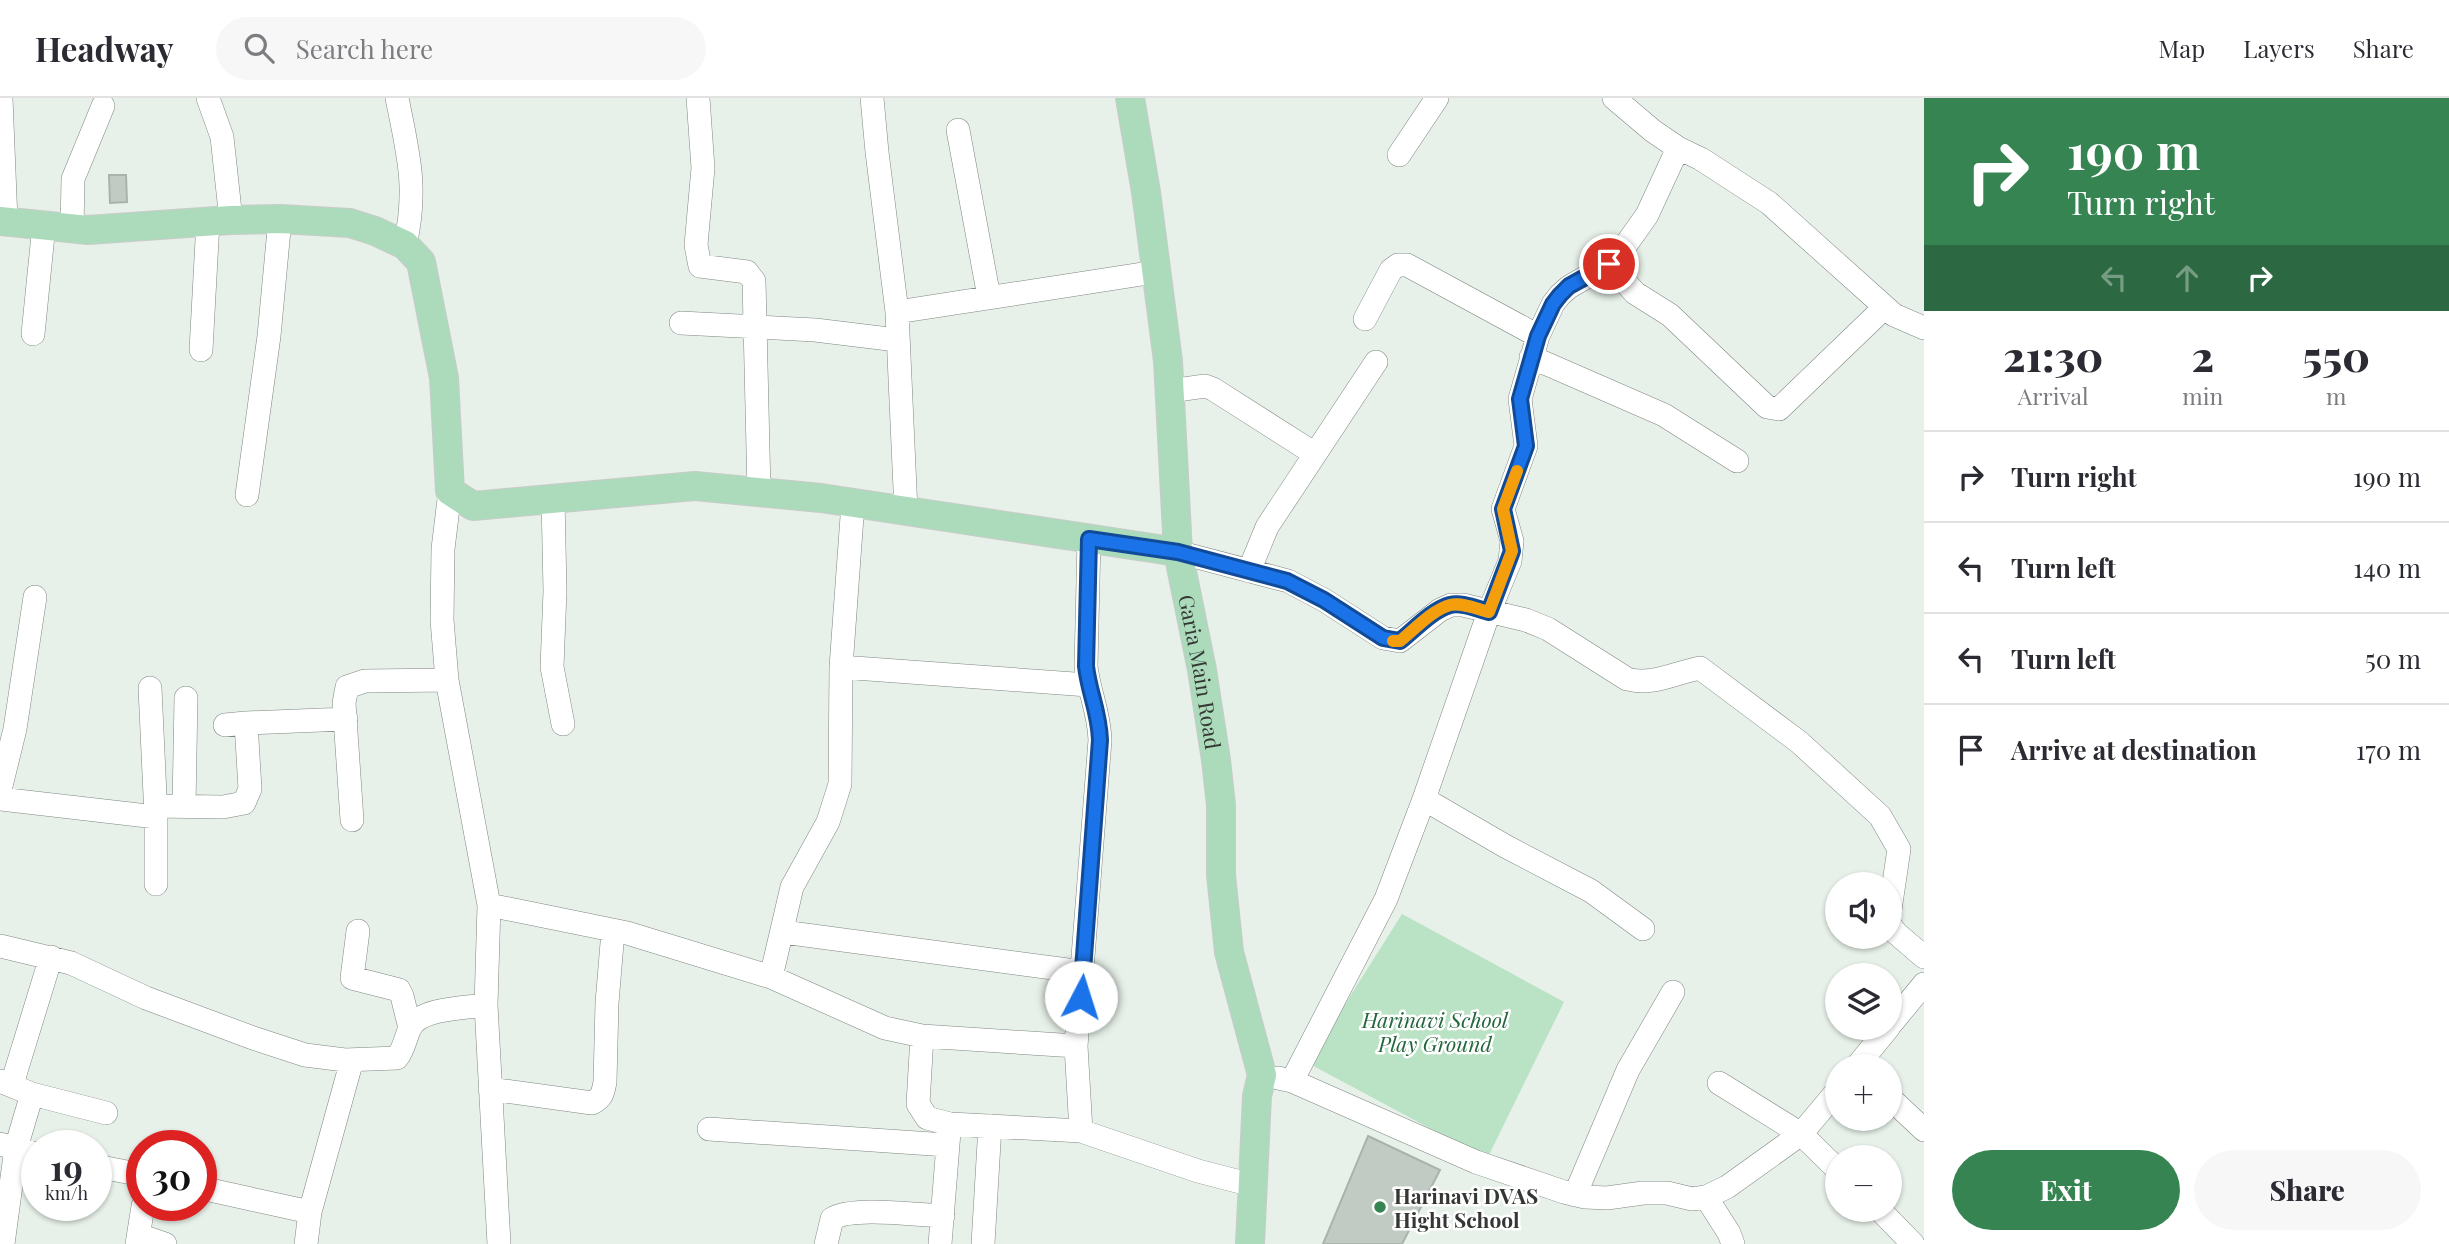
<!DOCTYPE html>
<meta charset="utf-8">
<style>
body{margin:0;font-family:"Playfair Display",serif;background:#f7f7f7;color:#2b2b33;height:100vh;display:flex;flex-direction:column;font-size:26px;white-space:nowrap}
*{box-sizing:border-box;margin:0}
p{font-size:23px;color:#7c7c81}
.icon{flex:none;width:38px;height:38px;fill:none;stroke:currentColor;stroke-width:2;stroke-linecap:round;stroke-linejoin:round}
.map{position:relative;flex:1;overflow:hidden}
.drawer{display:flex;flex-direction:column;background:#fff;width:525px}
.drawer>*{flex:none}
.top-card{background:#378453;color:#fff;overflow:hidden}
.controls{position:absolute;left:1825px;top:774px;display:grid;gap:14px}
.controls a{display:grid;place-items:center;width:77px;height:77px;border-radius:50%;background:#fff;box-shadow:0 2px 5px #0004;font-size:35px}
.speed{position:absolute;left:21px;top:1032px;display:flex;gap:14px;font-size:35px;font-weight:700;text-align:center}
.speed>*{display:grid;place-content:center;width:91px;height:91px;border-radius:50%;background:#fff;box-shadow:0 2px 5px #0004;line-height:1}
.speed small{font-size:18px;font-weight:400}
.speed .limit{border:10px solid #d22;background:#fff;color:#111}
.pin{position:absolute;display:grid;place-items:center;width:60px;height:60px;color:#fff;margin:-30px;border:4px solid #fff;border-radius:50%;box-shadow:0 2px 7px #0007}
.me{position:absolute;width:77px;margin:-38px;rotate:5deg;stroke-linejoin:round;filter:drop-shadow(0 0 5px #0008)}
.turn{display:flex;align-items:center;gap:24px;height:147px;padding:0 28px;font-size:32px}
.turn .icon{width:91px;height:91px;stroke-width:2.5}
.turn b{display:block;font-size:49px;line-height:60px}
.lanes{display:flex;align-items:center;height:66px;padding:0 28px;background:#0003;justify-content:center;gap:35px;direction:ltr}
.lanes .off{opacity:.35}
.eta{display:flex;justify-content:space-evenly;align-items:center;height:119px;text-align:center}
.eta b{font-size:42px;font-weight:800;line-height:49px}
.cta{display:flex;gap:14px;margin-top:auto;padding:14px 28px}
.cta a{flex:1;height:80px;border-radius:42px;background:#378453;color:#fff;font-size:28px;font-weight:800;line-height:80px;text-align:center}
.cta a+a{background:#f7f7f7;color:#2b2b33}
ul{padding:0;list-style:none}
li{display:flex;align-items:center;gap:21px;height:91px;padding:0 28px;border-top:2px solid #e1e1e2}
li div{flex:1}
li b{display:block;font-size:26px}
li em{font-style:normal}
header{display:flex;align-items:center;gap:42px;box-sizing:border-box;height:98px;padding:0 35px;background:#fff;border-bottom:2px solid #e1e1e2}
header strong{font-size:33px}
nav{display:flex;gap:38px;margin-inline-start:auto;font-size:24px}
.search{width:490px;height:63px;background:#f7f7f7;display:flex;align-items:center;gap:18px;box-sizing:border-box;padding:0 24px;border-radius:38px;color:#7c7c81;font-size:26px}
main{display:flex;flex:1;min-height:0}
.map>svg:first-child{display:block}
.green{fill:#bae2c4}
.building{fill:#c2cac4;stroke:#aab2ac;stroke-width:2}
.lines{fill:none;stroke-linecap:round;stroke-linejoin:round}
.minor-casing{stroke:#7f8781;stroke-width:24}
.major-casing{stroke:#cacbca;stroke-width:30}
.minor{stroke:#fff;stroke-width:23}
.major{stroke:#acdbbb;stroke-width:28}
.route-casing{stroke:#114b97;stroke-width:18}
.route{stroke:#1a73e8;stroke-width:12}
.slow{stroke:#f59e0b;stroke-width:12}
.poi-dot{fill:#378453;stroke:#fff;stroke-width:2.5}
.labels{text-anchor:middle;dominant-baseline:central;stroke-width:5;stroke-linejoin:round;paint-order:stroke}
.street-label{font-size:21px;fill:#343734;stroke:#fff}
.park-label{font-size:21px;font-style:italic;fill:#22663c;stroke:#fff}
.poi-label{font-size:21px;font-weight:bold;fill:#343734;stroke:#fff;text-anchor:start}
</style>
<header>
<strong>Headway</strong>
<div class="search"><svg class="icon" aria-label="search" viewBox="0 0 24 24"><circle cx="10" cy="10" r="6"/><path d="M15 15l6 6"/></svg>Search here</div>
<nav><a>Map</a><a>Layers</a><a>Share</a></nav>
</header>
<main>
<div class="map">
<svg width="1924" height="1146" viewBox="0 0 1924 1146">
<rect width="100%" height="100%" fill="#e7f0e9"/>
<path class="green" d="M1402,816L1564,904L1487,1061L1308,965Z"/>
<path class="building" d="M109,77H126L127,104L110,105Z
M1368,1038L1440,1072L1402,1146H1323Z"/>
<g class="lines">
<g class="minor-casing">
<path id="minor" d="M1,0L6,123
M208,0L222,39L231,122
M397,0C408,55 418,90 405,147
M698,0L703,70L696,147L700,168L747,174L754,183L759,394
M872,0L877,54L897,214L906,413
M1614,0L1653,33L1678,50L1701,61L1769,105L1894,217L1924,230
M958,32L989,199
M1399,57L1437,0
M72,131L73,81L103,8
M1609,166L1635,195L1670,217L1767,309L1779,311L1885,209
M897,214L1155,174
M1365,221L1391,172L1398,167H1407L1538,238
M681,225L815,232L897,242
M33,236L44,127
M201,252L208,124
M1531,259L1664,317L1737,363
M1170,293L1205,288L1213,291L1315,356
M450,393L443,451L442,522L447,582L489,807L486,907L499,1146
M247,397L269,238L280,121
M553,400L555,493L552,569L563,626
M1178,454L1288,483L1324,502L1383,540L1400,543L1440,512L1451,507H1463L1526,522L1548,531L1627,581C1653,588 1674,575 1700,570L1799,644L1880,718L1899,751L1890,812
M1249,473L1267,429L1376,264
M841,569L1088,587
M150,590L156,719V786
M225,627L246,625
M0,692L15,631L35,499
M0,701L156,719
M1424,701L1505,748L1591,793L1643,831
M155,708L223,709L244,705L250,691L246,625L346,621
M184,708L186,600
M352,722L344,605L347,589L365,583L447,582
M489,807L627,835L771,879L885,930L922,938L1076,948
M1890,827L1896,835L1924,859
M358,833L352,880L399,892L402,898L410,930
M783,834L1083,874
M0,848L71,865L146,900L253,940L305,957L345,962L397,960C404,951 405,941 410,930C420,910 465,910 486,907
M771,879L792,789L828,724L840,686L841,569L853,405
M1890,927L1924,886
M922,938L918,1006L927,1020L950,1026L1081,1033L1198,1073L1252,1087
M1857,968L1889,929
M1278,980L1292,983L1476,1064L1564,1094L1585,1099L1607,1100L1643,1095H1667L1692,1101L1706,1099L1727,1089L1801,1036L1838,992
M0,983L32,996L16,1050L3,1146
M1292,983L1386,801L1424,701L1489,514L1510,463L1512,443L1503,411L1526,348L1520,301L1538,238L1553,206L1560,197L1569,189L1609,166L1623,151L1647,117L1678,50
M1719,985L1801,1036L1838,1072
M12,986L51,859
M490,991L592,1005C602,1000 603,995 605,984L607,905L613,833
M32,996L106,1015
M1890,1000L1924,1032
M709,1031L947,1047
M1081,1033L1076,948L1100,642C1099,613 1089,595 1086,568L1089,441
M0,1046L37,1056
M96,1068L142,1077
M201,1090L310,1114L306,1146
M1575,1097L1628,972L1673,894
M1706,1099L1729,1135L1733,1146
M1879,1111L1913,1146
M310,1114L352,962
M139,1137L165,1146
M137,1146L143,1108
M826,1146L832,1121C852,1108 916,1117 943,1118
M940,1146L949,1034
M983,1146L990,1028"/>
</g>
<g class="major-casing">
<g id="major">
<path id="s1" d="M1130,0L1146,94L1168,263L1178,454L1202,572L1216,662L1221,707V777L1229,854L1262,977L1257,998L1250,1146"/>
<path d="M0,123L88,132L231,122L280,121L350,125L375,133L405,147L421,164L444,280L450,393L473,408L695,388L821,400L1178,454"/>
</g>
</g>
<use href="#minor" class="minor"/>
<use href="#major" class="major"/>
</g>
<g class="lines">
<g class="route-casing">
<path id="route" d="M1081,899L1100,642C1099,613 1089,595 1086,568L1089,441L1178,454L1287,483L1324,502L1383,540L1400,543C1414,532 1432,512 1450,507C1462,504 1477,511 1489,514L1512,453L1503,411L1526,348L1520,301L1538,238L1553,206L1560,197L1569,188L1609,166"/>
</g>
<use href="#route" class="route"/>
<path class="slow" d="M1393,543H1400C1414,532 1432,512 1450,507C1462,504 1477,511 1489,514L1512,453L1503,411L1517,373"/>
</g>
<circle class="poi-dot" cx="1380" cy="1109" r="7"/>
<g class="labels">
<g class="street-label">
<text stroke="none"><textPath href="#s1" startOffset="579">Garia Main Road</textPath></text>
</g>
<g class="park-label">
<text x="1435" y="921">Harinavi School<tspan x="1435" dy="24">Play Ground</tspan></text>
</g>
<g class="poi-label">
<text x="1394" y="1097">Harinavi DVAS<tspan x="1394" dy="24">Hight School</tspan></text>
</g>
</g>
</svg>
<div class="controls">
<a><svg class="icon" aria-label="sound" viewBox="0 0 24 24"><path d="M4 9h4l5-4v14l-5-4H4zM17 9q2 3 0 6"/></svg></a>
<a><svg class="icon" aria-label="layers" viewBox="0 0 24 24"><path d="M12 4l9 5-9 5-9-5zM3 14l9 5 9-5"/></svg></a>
<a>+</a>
<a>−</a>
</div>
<div class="speed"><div>19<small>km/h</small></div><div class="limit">30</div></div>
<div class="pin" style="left:1609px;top:166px;background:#d93025"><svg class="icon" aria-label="arrive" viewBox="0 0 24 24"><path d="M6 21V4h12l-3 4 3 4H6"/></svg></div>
<svg class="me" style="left:1081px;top:899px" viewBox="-20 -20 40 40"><circle r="19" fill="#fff"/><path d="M0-13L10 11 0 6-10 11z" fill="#1a73e8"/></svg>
</div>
<section class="drawer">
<div class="top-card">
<div class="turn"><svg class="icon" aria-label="right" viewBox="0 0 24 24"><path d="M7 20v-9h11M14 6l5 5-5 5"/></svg><div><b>190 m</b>Turn right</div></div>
<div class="lanes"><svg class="icon off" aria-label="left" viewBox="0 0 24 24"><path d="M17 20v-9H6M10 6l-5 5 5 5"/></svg><svg class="icon off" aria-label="ahead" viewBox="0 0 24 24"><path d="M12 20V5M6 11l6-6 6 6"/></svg><svg class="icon" aria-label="right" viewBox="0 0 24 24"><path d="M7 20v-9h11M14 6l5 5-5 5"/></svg></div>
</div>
<div class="eta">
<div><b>21:30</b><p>Arrival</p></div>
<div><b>2</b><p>min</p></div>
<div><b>550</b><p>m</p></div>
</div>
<ul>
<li><svg class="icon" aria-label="right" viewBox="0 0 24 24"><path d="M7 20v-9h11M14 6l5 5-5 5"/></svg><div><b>Turn right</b></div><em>190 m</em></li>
<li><svg class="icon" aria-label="left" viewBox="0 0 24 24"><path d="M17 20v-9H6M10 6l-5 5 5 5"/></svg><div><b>Turn left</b></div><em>140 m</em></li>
<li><svg class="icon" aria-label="left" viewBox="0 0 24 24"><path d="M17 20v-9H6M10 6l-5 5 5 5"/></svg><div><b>Turn left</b></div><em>50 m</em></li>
<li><svg class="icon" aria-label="arrive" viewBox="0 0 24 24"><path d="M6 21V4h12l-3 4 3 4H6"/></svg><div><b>Arrive at destination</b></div><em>170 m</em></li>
</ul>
<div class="cta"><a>Exit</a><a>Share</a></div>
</section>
</main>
